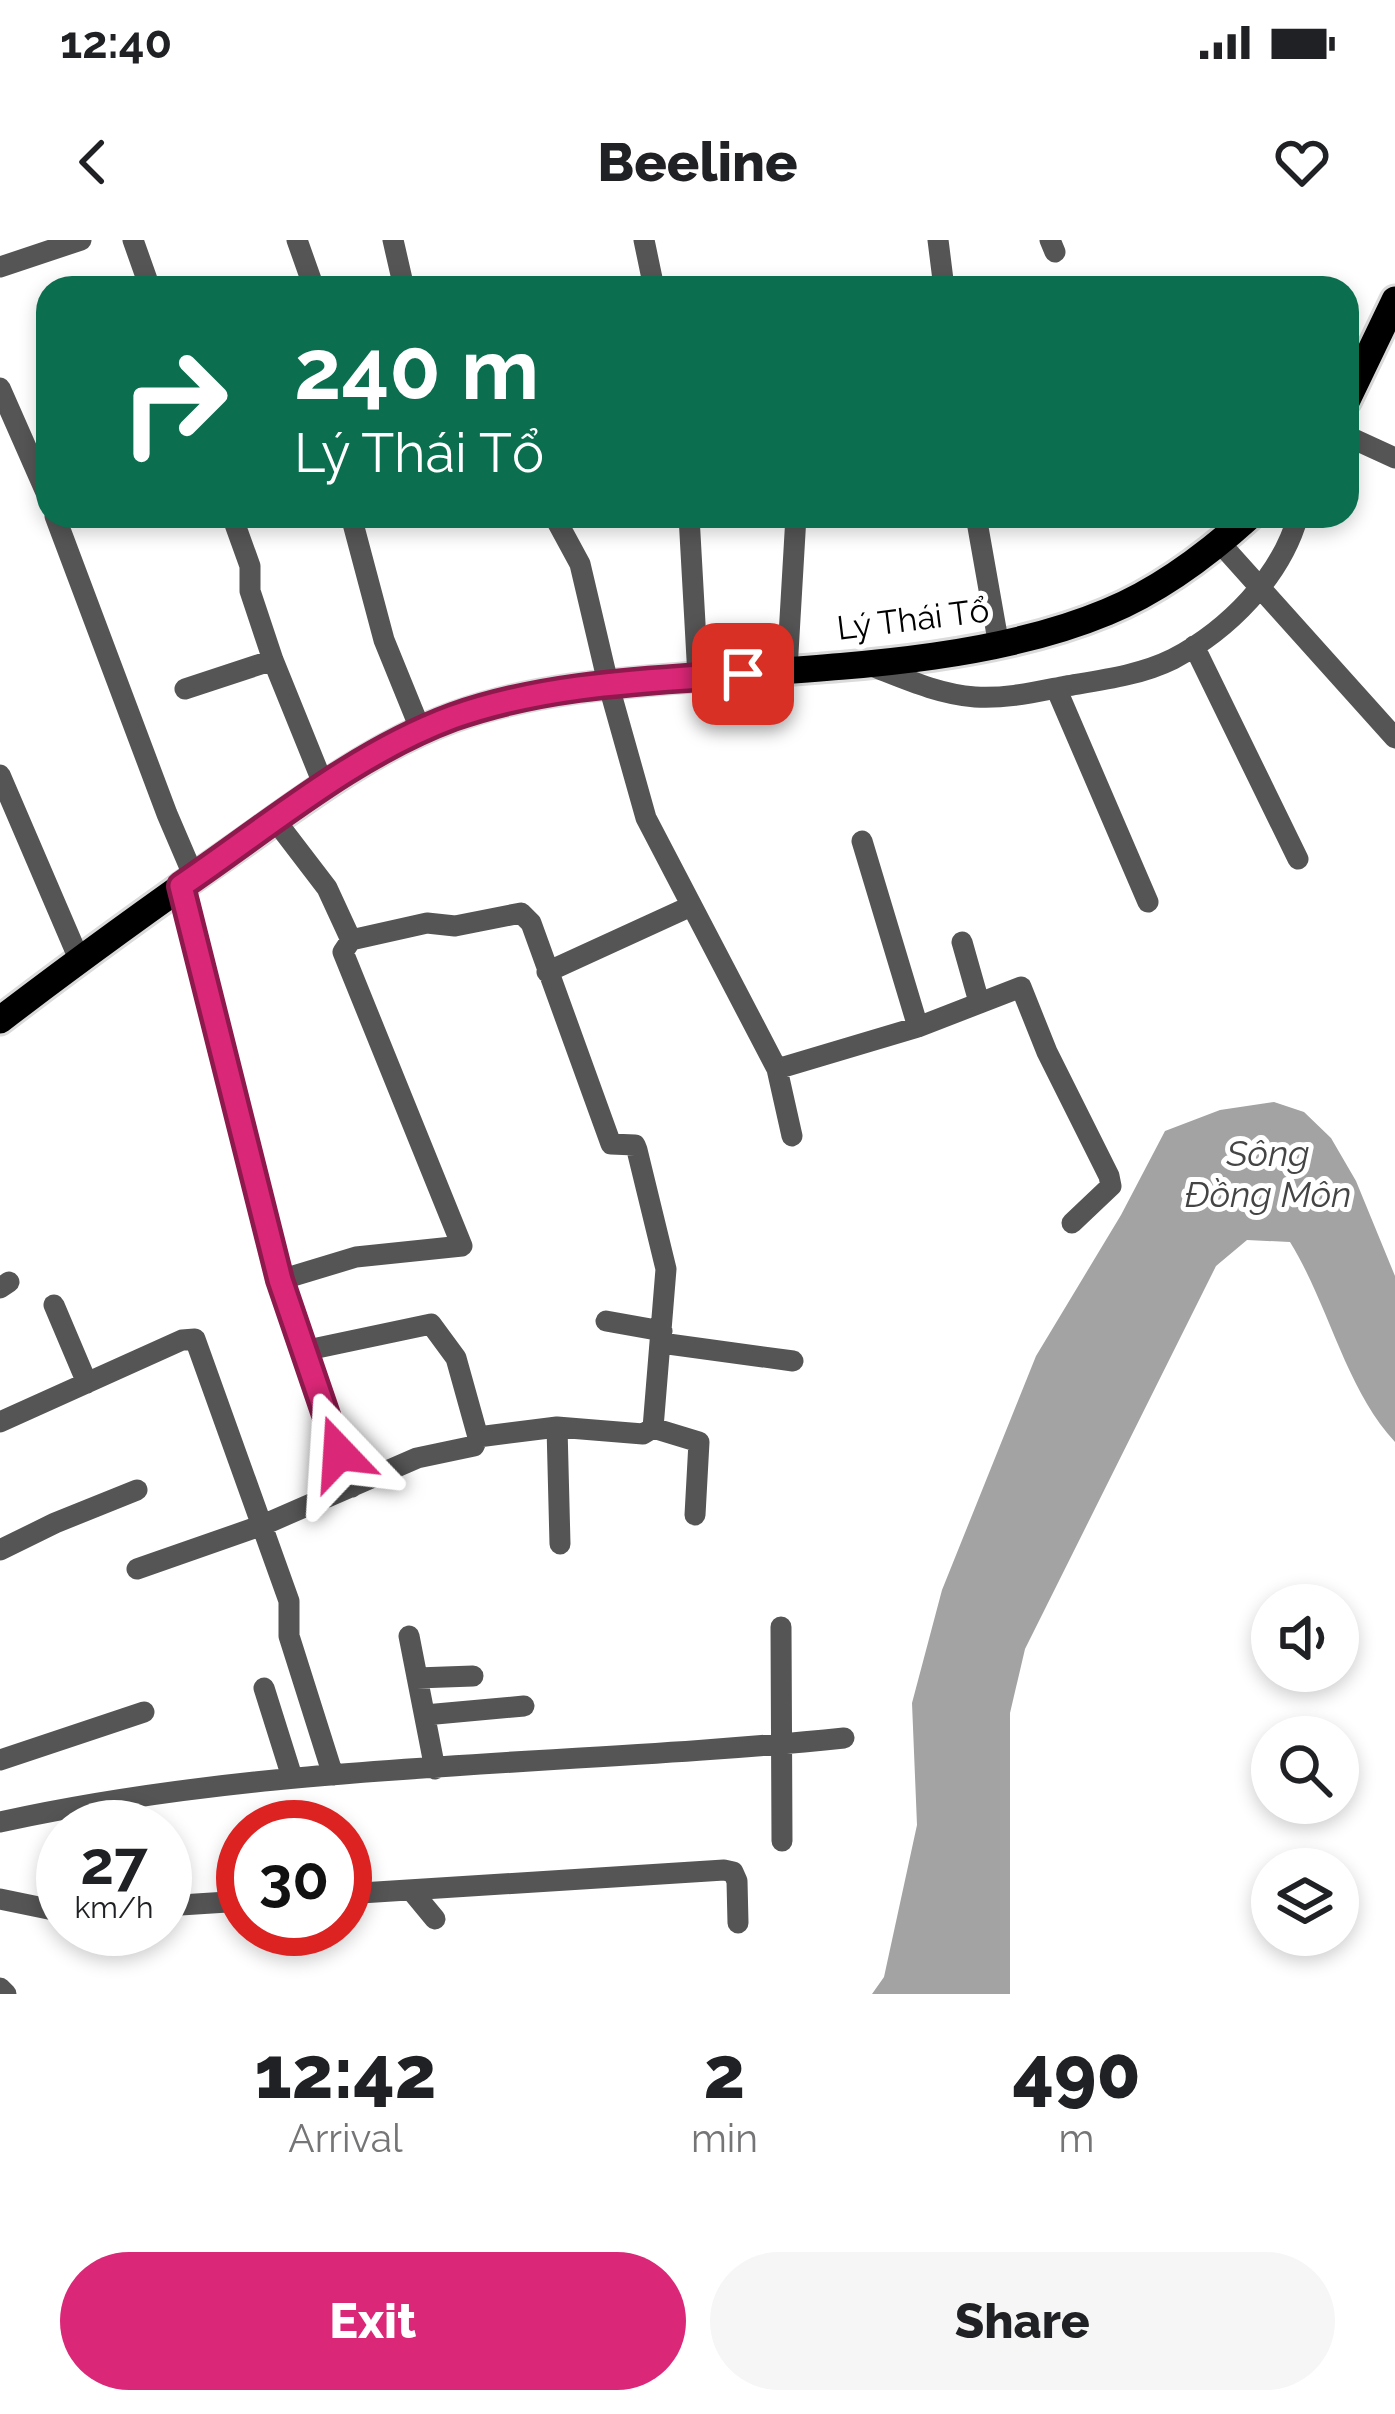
<!DOCTYPE html>
<meta charset="utf-8">
<style>
body{margin:0;font-family:Raleway,sans-serif;background:#f6f6f6;color:#202124;height:100vh;display:flex;flex-direction:column;font-size:45px;white-space:nowrap}
*{box-sizing:border-box;margin:0}
p{font-size:39px;color:#757577}
.icon{flex:none;width:66px;height:66px;fill:none;stroke:currentColor;stroke-width:2;stroke-linecap:round;stroke-linejoin:round}
.map{position:relative;height:1754px;overflow:hidden}
.details{display:flex;flex-direction:column;background:#fff;flex:1}
.details>*{flex:none}
.banner{position:absolute;left:36px;top:36px;width:1323px;height:252px;border-radius:36px;box-shadow:0 6px 18px #0003;background:#0b6e4f;color:#fff;overflow:hidden}
.controls{position:absolute;left:1251px;top:1344px;display:grid;gap:24px}
.controls a{display:grid;place-items:center;width:108px;height:108px;border-radius:50%;background:#fff;box-shadow:0 6px 18px #0003;font-size:60px}
.speed{position:absolute;left:36px;top:1560px;display:flex;gap:24px;font-size:60px;font-weight:700;text-align:center}
.speed>*{display:grid;place-content:center;width:156px;height:156px;border-radius:50%;background:#fff;box-shadow:0 6px 18px #0003;line-height:1}
.speed small{font-size:30px;font-weight:400}
.speed .limit{border:18px solid #d22;background:#fff;color:#111}
.pin{position:absolute;display:grid;place-items:center;width:102px;height:102px;color:#fff;margin:-51px;border-radius:24px;box-shadow:0 6px 18px #0006}
.me{position:absolute;width:132px;margin:-66px;rotate:340deg;stroke-linejoin:round;filter:drop-shadow(0 0 9px #0008)}
.turn{display:flex;align-items:center;gap:42px;height:252px;padding:0 60px;font-size:54px}
.turn .icon{width:156px;height:156px;stroke-width:2.5}
.turn b{display:block;font-size:84px;line-height:102px}
.eta{display:flex;justify-content:space-evenly;align-items:center;height:204px;text-align:center}
.eta b{font-size:72px;font-weight:800;line-height:84px}
.button{display:flex;gap:24px;margin-top:auto;padding:24px 60px}
.button a{flex:1;height:138px;border-radius:72px;background:#db2777;color:#fff;font-size:48px;font-weight:800;line-height:138px;text-align:center}
.button a+a{background:#f6f6f6;color:#202124}
.status{display:flex;justify-content:space-between;align-items:center;height:84px;padding:0 60px;background:#fff;direction:ltr}
.status svg{height:33px;fill:currentColor}
header{display:flex;justify-content:space-between;align-items:center;height:156px;padding:0 60px;background:#fff;font-size:54px;font-weight:800}
.map>svg:first-child{display:block}
.water{fill:#a3a3a3}
.lines{fill:none;stroke-linecap:round;stroke-linejoin:round}
.major-casing{stroke:#dbdbdb;stroke-width:33}
.minor{stroke:#555;stroke-width:21}
.major{stroke:#000;stroke-width:27}
.route-casing{stroke:#8e194d;stroke-width:30}
.route{stroke:#db2777;stroke-width:21}
.labels{text-anchor:middle;dominant-baseline:central;stroke-width:10;stroke-linejoin:round;paint-order:stroke}
.street-label{font-size:33px;fill:#000;stroke:#fff}
.water-label{font-size:36px;font-style:italic;fill:#444;stroke:#fff}
</style>
<div class="status"><b>12:40</b><svg viewBox="0 0 49 12"><path d="M0 12V9h3v3zM5 12V6h3v6zM10 12V3h3v9zM15 12V0h3v12zM26 1h20v11H26zM47 4h2v5h-2z"/></svg></div>
<header><svg class="icon" aria-label="back" viewBox="0 0 24 24"><path d="M15 5l-7 7 7 7"/></svg>Beeline<svg class="icon" aria-label="heart" viewBox="0 0 24 24"><path d="M12 20l-8-8c-3-5 5-10 8-4 3-6 11-1 8 4z"/></svg></header>
<div class="map">
<svg width="1395" height="1754" viewBox="0 0 1395 1754">
<rect width="100%" height="100%" fill="#fff"/>
<path class="water" d="M1274,862L1304,872L1331,898L1356,941L1395,1036V1202C1345,1148 1329,1065 1290,1002L1247,1000L1216,1026L1025,1409L1010,1473V1754H872L884,1737L917,1585L912,1463L942,1350L1036,1116L1121,975L1165,891L1220,870Z"/>
<g class="lines">
<g class="major-casing">
<path id="major" d="M1347,160L1395,60
M0,780C77,721 156,664 236,608C304,560 374,506 454,477C531,449 614,443 695,437C827,427 985,423 1107,372C1161,350 1208,314 1250,276"/>
</g>
<path class="minor" d="M133,0L150,48
M297,0L314,48
M393,0L404,48
M644,0L654,48
M938,0L944,48
M1050,0L1055,12
M0,27L81,0
M0,148L48,257
M1347,196L1395,218
M55,276L167,574L194,637
M232,276L250,326V351L273,420L324,546
M351,276L384,400L421,491
M554,276L580,324L608,443L646,578L777,829L792,896
M689,276L698,437
M976,276L999,406
M1220,303L1395,498
M1194,406L1298,619
M869,425C903,438 937,454 975,457C1006,459 1035,452 1066,446C1102,440 1141,435 1173,419C1228,390 1281,337 1298,276
M787,430L796,276
M1056,448L1148,662
M185,449L273,420
M0,535L79,719
M275,580L327,648L351,700
M862,601L918,787
M181,646L280,1040L352,1247
M962,702L979,762
M547,732L689,667
M777,829L918,787L1021,747L1047,812L1109,936L1111,946L1072,983
M0,1048L9,1042
M54,1065L87,1143
M606,1081L662,1091
M661,1103L793,1121
M303,1111L431,1084L456,1118L478,1197
M0,1182L182,1100L195,1099L289,1361V1396L333,1535
M557,1187L560,1304
M653,1188L699,1202L695,1275
M0,1310L55,1283L137,1250
M137,1329L263,1285L417,1218L474,1206L478,1197L557,1187L643,1194L653,1188L666,1029L637,910L635,905L611,904L531,683L521,673L455,686L427,683L351,700L343,712L462,1006L356,1017L280,1040
M781,1387L782,1601
M409,1396L435,1529
M417,1438L473,1436
M264,1448L292,1537
M425,1475L524,1466
M0,1520L144,1472
M0,1582C276,1521 563,1527 844,1498
M411,1650L435,1679
M345,1654L724,1630L733,1632L737,1641L738,1683
M0,1659L63,1672
M165,1666L243,1661
M0,1748L6,1754"/>
<use href="#major" class="major"/>
</g>
<g class="lines">
<g class="route-casing">
<path id="route" d="M339,1213L280,1040L181,646C268,587 353,514 453,477C546,444 646,441 743,434"/>
</g>
<use href="#route" class="route"/>
</g>
<g class="labels">
<g class="street-label">
<text transform="translate(913 379) rotate(-7)">Lý Thái Tổ</text>
</g>
<g class="water-label">
<text x="1268" y="913">Sông<tspan x="1268" dy="41">Đồng Môn</tspan></text>
</g>
</g>
</svg>
<div class="controls">
<a><svg class="icon" aria-label="sound" viewBox="0 0 24 24"><path d="M4 9h4l5-4v14l-5-4H4zM17 9q2 3 0 6"/></svg></a>
<a><svg class="icon" aria-label="search" viewBox="0 0 24 24"><circle cx="10" cy="10" r="6"/><path d="M15 15l6 6"/></svg></a>
<a><svg class="icon" aria-label="layers" viewBox="0 0 24 24"><path d="M12 4l9 5-9 5-9-5zM3 14l9 5 9-5"/></svg></a>
</div>
<div class="speed"><div>27<small>km/h</small></div><div class="limit">30</div></div>
<div class="pin" style="left:743px;top:434px;background:#d93025"><svg class="icon" aria-label="arrive" viewBox="0 0 24 24"><path d="M6 21V4h12l-3 4 3 4H6"/></svg></div>
<svg class="me" style="left:339px;top:1213px" viewBox="-20 -20 40 40"><path d="M0-17L14 15 0 8-14 15z" fill="#db2777" stroke="#fff" stroke-width="4"/></svg>
<div class="banner">
<div class="turn"><svg class="icon" aria-label="right" viewBox="0 0 24 24"><path d="M7 20v-9h11M14 6l5 5-5 5"/></svg><div><b>240 m</b>Lý Thái Tổ</div></div>
</div>
</div>
<section class="details">
<div class="eta">
<div><b>12:42</b><p>Arrival</p></div>
<div><b>2</b><p>min</p></div>
<div><b>490</b><p>m</p></div>
</div>
<div class="button"><a>Exit</a><a>Share</a></div>
</section>
